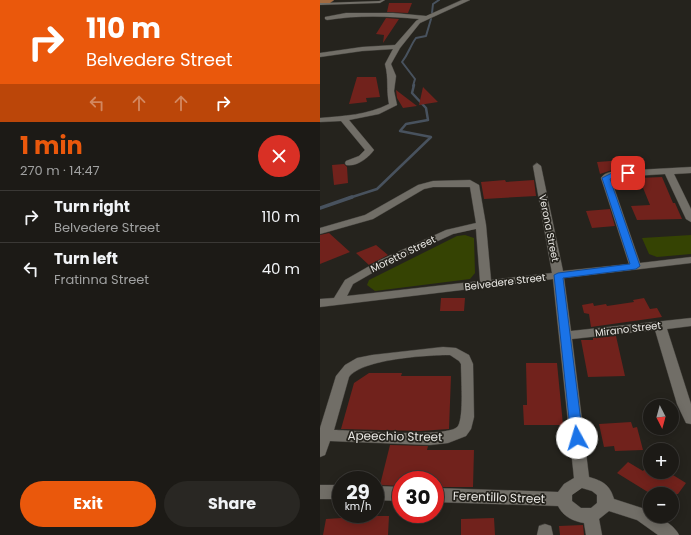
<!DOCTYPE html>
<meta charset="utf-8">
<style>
body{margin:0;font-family:Poppins,sans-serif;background:#292723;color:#f1f3f6;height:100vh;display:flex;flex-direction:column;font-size:15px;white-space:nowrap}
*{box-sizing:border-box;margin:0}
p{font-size:13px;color:#a0a1a1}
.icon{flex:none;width:22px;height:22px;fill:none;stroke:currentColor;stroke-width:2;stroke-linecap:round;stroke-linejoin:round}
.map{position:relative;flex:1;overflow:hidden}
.drawer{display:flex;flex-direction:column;background:#1c1a16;width:320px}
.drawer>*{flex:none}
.top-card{background:#ea580c;color:#fff;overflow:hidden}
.needle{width:26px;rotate:174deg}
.fabs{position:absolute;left:323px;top:399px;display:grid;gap:8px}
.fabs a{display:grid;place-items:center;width:36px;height:36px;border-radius:50%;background:#1c1a16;box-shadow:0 2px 10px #0003,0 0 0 1px #3a3835;font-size:20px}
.speed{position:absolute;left:12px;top:471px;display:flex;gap:8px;font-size:20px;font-weight:700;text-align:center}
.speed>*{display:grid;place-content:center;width:52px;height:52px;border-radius:50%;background:#1c1a16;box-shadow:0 2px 10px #0003,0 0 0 1px #3a3835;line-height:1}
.speed small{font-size:10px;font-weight:400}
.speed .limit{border:6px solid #d22;background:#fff;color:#111}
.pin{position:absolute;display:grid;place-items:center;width:34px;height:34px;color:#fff;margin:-17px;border-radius:8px;box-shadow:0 2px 6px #0006}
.me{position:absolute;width:44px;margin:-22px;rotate:354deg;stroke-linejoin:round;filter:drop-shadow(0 0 3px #0008)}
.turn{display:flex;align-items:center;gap:14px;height:84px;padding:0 20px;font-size:18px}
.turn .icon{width:52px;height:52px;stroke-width:2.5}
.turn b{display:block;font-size:28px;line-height:34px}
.lanes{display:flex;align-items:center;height:38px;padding:0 20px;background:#0003;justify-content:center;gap:20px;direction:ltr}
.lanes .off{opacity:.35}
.round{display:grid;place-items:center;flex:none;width:42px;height:42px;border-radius:21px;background:#292723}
.headline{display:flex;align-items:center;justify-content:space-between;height:68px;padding:0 20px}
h1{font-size:24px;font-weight:700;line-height:30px;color:#ea580c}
.action{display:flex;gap:8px;margin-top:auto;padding:8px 20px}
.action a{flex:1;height:46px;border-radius:24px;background:#ea580c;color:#fff;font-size:16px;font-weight:700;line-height:46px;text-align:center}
.action a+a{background:#292723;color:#f1f3f6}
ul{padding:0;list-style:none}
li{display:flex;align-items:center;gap:12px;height:52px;padding:0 20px;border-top:1px solid #3a3835}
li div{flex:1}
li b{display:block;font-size:15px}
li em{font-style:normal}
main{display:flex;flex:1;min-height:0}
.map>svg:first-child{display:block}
.green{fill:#354303}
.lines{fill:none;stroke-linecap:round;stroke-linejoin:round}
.stream-far2{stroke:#48525e;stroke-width:2}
.stream-far1{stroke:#48525e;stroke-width:2.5}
.stream{stroke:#48525e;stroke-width:3.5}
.building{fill:#71221c}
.service-casing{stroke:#43413c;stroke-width:0.5}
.minor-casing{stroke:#43413c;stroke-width:1}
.primary-casing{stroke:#43413c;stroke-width:1}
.service{fill:#716e67;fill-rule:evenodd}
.minor{fill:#716e67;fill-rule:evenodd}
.primary{fill:#a26b41;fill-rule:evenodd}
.route{fill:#1a73e8;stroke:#114b97}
.labels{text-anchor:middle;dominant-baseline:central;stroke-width:3.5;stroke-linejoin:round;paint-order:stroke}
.street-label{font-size:10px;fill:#eae8e4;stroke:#25231d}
.near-street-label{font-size:12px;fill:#eae8e4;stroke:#25231d}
</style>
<main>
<section class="drawer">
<div class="top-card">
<div class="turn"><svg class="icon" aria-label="right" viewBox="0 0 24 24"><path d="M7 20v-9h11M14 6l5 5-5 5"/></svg><div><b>110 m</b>Belvedere Street</div></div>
<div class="lanes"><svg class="icon off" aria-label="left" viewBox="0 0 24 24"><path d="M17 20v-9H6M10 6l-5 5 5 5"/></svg><svg class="icon off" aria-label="ahead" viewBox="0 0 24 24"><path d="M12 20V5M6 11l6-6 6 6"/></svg><svg class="icon off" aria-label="ahead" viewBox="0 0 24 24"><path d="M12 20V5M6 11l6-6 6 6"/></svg><svg class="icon" aria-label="right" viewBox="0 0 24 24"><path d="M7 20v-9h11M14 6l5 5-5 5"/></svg></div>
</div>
<div class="headline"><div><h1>1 min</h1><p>270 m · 14:47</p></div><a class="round" style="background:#d93025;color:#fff"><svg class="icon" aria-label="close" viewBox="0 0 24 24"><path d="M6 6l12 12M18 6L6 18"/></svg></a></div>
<ul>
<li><svg class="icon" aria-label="right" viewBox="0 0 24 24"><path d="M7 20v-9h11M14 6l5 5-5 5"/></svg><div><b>Turn right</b><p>Belvedere Street</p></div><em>110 m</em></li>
<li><svg class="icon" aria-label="left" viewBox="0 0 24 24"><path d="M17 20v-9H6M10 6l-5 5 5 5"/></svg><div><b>Turn left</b><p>Fratinna Street</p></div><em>40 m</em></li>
</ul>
<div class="action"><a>Exit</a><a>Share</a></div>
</section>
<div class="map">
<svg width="371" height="535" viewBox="0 0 371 535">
<rect width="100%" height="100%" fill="#25231d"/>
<path class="green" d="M145,235L154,238L155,273L150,279L55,291L47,285L49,280L137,236Z
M371,235V254L337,257L329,254L322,238Z"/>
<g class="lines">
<path class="stream-far2" d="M112,13L113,4L119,0
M93,86L95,79L82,62C89,53 90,46 96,38L106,36L111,19"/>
<path class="stream-far1" d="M29,198L57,189L111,137L80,131L86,124L108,120L106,108L92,93L94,85"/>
<path class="stream" d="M0,208L32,197"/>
</g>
<path class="building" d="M69,3H92L88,13L67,12Z
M66,18L79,19L63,43L64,35L56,34Z
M37,77H56L60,97L46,98L47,102L29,104Z
M103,87L118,102L99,105Z
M76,90L97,106L83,108L77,98Z
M305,160L308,169L292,170L280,174L277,162Z
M24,164L27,167L28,183L14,185L12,165Z
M342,177L353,203H355L362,219L317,220L311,206L330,205L319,178Z
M185,180L186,182L214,180L216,196L164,199L161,182Z
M290,209L295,226L272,228L266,211Z
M9,233L30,252L0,264V235Z
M56,245L68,255L49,265L36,253Z
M121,298H145L144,311H120Z
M324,298L330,309L337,308L342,317L271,327L269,314L264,313L262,305L273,303L274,306L286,304L287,306L314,302L313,300Z
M296,336L305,376L268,377L261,340H273V338Z
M206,363H237L243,425H204L203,405H207Z
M49,373H82L81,376H131L129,429L100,431L21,429L34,383Z
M311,422L313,428L317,427L323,450L295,451L294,446L284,447L279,424Z
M70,445L108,446L107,450H154L153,487H115V480H81V486L60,485Z
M308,462L323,471L330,463V472H348L366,483L358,494H331L297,473Z
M53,516H69L68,535H3L6,519Z
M174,518L175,535H141V519Z
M263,525L264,535H240L239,526Z"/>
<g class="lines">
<g class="service-casing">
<path id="service" d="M62,0H65L60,3L0,5V3L59,1Z"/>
</g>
<g class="minor-casing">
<path id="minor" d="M142,0H150L100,23L80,48L71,64L76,76L74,91L77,105L59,114L29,120L54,150C48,158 37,167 26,165L25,163L26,161L39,156L45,150L21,121L0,122V118C24,116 47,115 69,104C66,89 69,79 65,64L73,49L42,51L0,57V53L42,47L75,45L96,21L99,19C68,16 38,15 7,20L5,19V17L26,13H73L106,16Z
M217,163L221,166L243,271L309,264L281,178C285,172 291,172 297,171L371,167V173L354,174L371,209V222L366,219L345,174L297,177L291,179L320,263L371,257V263L244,278L251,331L371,318V326L347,329L371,404V424L366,423L357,404L335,330L252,339L269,477C283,481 290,485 294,499L328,510L330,512V516C340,516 355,526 359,535H338L317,520L289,511L279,519L282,535H266L264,523C252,521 243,516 238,506L115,502V488L238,492L244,484L254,478L233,279L0,307V299L14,298L25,280L60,260L126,230L156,223L150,187H113L104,189L53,219L0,234V228L45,215L98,185L113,181L150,180L159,185L166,225L171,280L232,273L213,166ZM156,229L160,281L27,296L33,284L68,264L133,234ZM262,488L272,491L277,495V503L271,508H261L252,501V495Z
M123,347L136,348L149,355L153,364L154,417L151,429L146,436L128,443L110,445L10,441L5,455L0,457V428L16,376L25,365L37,358L52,355ZM130,355L139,361L141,364C141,377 144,416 138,426C130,439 32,430 14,430L29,377C42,359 107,355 130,355Z
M0,485H21V499H0Z
M55,486L81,487V501L55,500Z
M225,524L231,526L233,535H217L219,526Z"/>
</g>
<g class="primary-casing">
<path id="primary" d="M0,0H14L10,3H0Z"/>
</g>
<use href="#service" class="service"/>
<use href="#minor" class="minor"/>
<use href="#primary" class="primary"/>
</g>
<path class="route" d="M308,171L312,173L311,175L298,176L290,179L320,266L316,269L243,278L263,438L261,442L257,443L253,442L251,438L234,275L238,273L310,264L282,178L294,172Z"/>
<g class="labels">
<g class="street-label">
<text transform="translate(229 228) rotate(79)">Verona Street</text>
<text transform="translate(83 254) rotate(-26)">Moretto Street</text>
<text transform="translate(185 282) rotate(-7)">Belvedere Street</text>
<text transform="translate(308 329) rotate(-7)">Mirano Street</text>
</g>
<g class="near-street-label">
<text transform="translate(75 436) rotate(1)">Apeechio Street</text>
<text transform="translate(179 497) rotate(2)">Ferentillo Street</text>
</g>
</g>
</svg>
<div class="fabs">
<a><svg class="needle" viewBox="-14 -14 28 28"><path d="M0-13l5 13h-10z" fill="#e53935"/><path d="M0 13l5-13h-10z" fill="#a0a1a1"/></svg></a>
<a>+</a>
<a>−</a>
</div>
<div class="speed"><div>29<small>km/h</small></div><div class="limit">30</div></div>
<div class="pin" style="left:308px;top:173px;background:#d93025"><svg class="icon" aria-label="arrive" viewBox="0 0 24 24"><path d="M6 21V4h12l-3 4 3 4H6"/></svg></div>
<svg class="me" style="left:257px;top:438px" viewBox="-20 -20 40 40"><circle r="19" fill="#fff"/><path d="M0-13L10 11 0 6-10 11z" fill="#1a73e8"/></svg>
</div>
</main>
